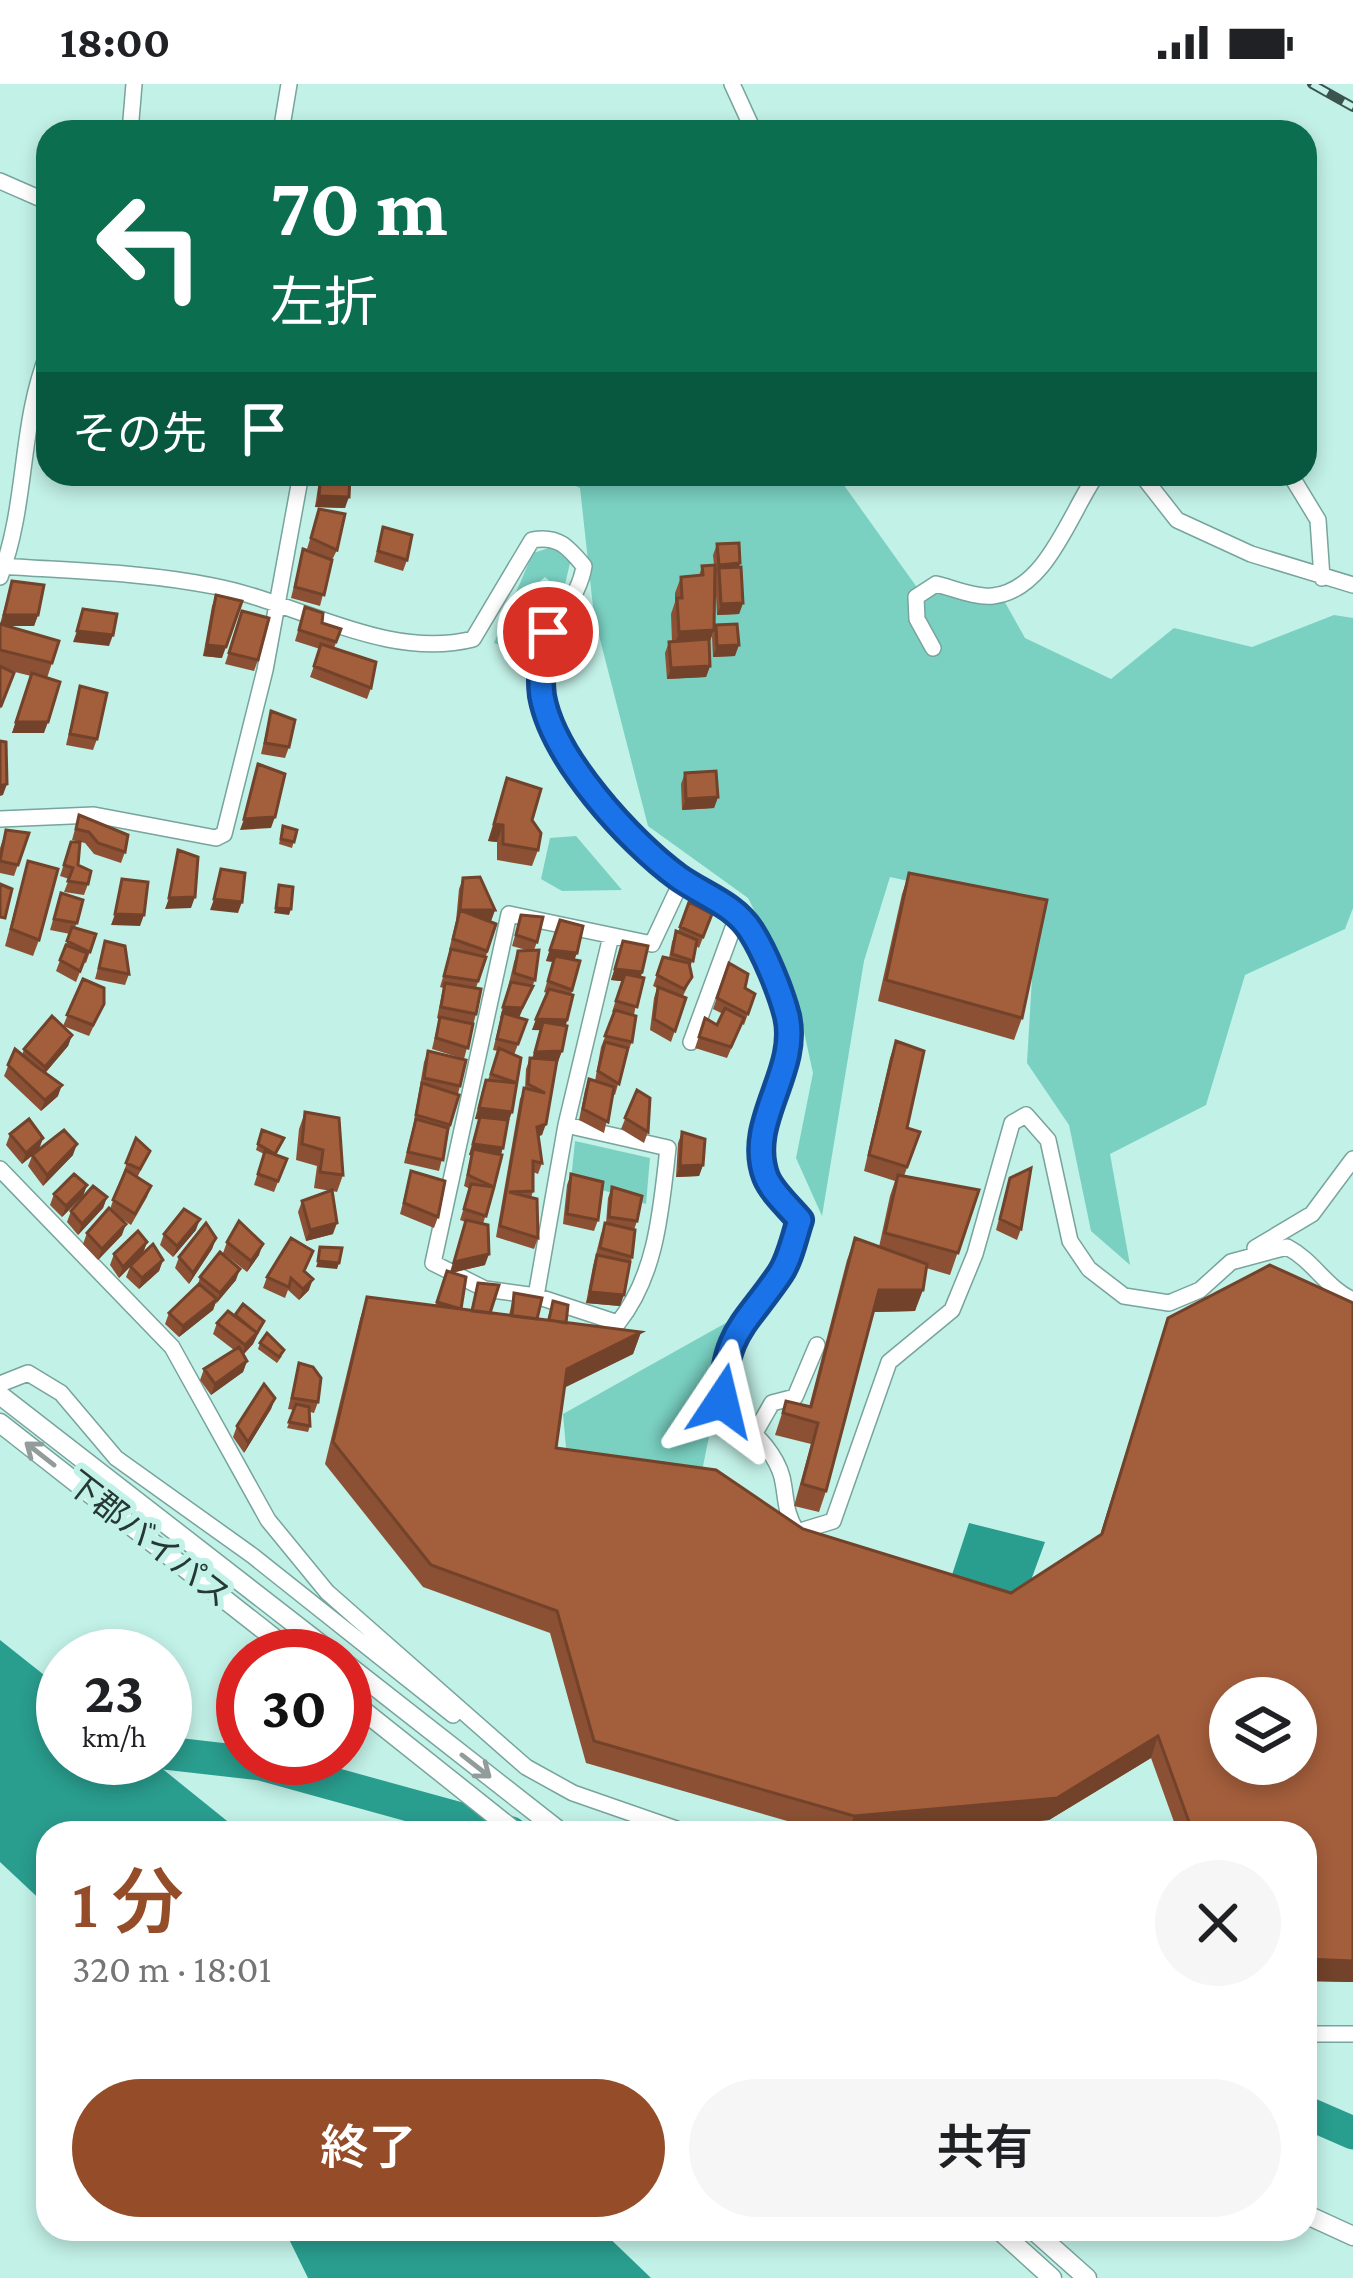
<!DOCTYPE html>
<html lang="ja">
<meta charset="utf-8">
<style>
body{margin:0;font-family:"Crimson Pro","Noto Sans JP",serif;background:#f6f6f6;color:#202124;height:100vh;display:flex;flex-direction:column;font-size:45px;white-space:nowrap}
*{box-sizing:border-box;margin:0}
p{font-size:39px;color:#757577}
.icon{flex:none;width:66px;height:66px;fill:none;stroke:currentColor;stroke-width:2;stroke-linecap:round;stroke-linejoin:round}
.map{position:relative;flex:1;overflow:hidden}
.sheet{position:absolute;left:36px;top:1737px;width:1281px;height:420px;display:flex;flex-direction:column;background:#fff;border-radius:36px;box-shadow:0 6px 18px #0003}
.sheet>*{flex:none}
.top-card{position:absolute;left:36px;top:36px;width:1281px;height:366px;border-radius:36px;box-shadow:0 6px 18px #0003;background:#0b6e4f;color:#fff;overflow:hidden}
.controls{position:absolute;left:1209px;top:1593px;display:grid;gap:24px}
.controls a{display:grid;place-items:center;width:108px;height:108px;border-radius:50%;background:#fff;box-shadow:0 6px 18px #0003;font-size:60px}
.speed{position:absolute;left:36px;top:1545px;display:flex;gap:24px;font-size:60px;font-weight:700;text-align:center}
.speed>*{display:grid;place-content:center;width:156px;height:156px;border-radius:50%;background:#fff;box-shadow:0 6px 18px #0003;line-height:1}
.speed small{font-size:30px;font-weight:400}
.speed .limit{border:18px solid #d22;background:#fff;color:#111}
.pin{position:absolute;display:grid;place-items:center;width:102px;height:102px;color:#fff;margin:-51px;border:6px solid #fff;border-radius:50%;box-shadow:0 3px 12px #0007}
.me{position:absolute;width:132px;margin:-66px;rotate:10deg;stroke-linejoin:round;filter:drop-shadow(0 0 9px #0008)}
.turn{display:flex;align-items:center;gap:42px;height:252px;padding:0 36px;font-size:54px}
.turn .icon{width:156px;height:156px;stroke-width:2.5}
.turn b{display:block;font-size:84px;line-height:102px}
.then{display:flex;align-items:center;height:114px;padding:0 36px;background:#0003;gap:24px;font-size:45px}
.round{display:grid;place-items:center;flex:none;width:126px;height:126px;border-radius:63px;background:#f6f6f6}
.overview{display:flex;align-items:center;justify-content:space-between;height:204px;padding:0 36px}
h1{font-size:72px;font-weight:600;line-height:90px;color:#944d28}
.action{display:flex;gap:24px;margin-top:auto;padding:24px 36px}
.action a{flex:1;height:138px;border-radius:72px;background:#944d28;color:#fff;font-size:48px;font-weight:600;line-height:138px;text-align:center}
.action a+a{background:#f6f6f6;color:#202124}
.status{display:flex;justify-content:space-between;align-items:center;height:84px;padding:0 60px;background:#fff;direction:ltr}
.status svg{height:33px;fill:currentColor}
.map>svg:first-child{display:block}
.green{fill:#7ad1c2}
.water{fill:#299d8e}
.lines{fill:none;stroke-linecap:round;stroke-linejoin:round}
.river{stroke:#299d8e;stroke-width:33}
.minor-casing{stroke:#77a49c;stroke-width:18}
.tertiary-casing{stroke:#77a49c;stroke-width:21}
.minor{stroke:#fff;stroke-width:15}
.tertiary{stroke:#fff;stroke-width:18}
.rail-casing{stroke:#3c544f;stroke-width:10}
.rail{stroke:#c2f1e7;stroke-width:6;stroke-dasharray:18;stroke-linecap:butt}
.wall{fill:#8c5134}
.shaded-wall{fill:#72422a}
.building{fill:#a35e3c;stroke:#72422a;stroke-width:3;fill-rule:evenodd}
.oneway{stroke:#929c9a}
.route-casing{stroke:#114b97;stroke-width:30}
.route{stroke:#1a73e8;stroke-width:21}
.labels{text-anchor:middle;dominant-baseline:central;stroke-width:12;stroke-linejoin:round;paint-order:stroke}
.street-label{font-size:33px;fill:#253834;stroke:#c2f1e7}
</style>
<div class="status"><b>18:00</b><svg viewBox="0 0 49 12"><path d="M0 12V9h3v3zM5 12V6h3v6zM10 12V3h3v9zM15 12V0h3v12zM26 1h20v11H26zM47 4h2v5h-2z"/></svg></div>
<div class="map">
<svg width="1353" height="2194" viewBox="0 0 1353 2194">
<rect width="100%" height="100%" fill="#c2f1e7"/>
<path class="green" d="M551,390H836L921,509L1002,513L1025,554L1111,595L1174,544L1252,563L1334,531L1353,534V824L1345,845L1245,891L1206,1021L1110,1070L1130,1181L1091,1147L1069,1041L1027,979L1036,825L890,793L864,877L822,1132L796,1074L813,989L795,907L748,814L648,742L594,532L580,404Z
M552,463L570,479L563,509L545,493L532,505L503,562L494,559L533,469Z
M576,752L622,806L562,807L541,795L550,754Z
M575,1057L650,1074L646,1120L571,1096Z
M733,1235L702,1387L567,1375L563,1330Z"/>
<path class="water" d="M969,1439L1045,1458L1023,1518L950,1497Z
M0,1556L63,1606V1674H149L242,1749H48V1823L0,1778Z
M284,2145H600L651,2194H308Z"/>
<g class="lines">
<path class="river" d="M165,1669L261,1680L511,1749
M1305,2028L1353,2049"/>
<g class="minor-casing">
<path id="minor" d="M732,0L754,48
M130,48L134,0
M281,48L289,0
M0,97L48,118
M1141,390L1177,436L1251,470L1353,501
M1290,390L1318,436L1322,494
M0,482C71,487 143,488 213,502C298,518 386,577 473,555L532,456C558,451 568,463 584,482C578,522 541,544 541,589C540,660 624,756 680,795C704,811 727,819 747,842C758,855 784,915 788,934C799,989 745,1039 766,1094C772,1109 790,1124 801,1136C794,1154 790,1175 780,1190C744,1243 725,1247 722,1317C742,1341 773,1360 782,1393C787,1415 784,1427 797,1448L833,1437L889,1278L952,1226L975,1170L1012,1039L1026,1031L1048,1056L1070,1157L1089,1185L1124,1212L1169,1219L1200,1206L1231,1178L1287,1163C1314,1177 1326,1204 1353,1216
M0,493C28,419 19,342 48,269
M933,564L917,535L916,513L936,500C953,504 976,514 993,512C1047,506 1070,428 1097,390
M0,735L94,731L216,754L224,750L265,586L301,390
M691,958L737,833
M566,1041L668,1064C661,1125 657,1190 618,1239L536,1212L485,1205L433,1179L509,830L652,860L682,796
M0,1085L172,1263L268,1436L327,1508L526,1683L573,1709L688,1749
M1255,1164L1312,1130L1353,1075
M536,1212L566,1041L611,852
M0,1300L28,1289L61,1309L116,1374L253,1472L453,1631
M756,1347L772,1319L795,1313L817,1261
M1305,1950H1353"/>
</g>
<g class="tertiary-casing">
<path id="tertiary" d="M0,1311L336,1572
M0,1339L297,1572
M345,1579L562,1749
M345,1612L517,1749
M1305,2130L1353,2152
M998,2145L1052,2194
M1032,2145L1087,2194"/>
</g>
<use href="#minor" class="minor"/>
<use href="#tertiary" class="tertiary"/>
<g class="rail-casing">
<path id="rail" d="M1312,0L1353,23"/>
</g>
<use href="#rail" class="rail"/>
</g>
<path class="wall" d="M320,390H356L353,396L350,395L345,424L315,423Z
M319,425L337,466L332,476L320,522L291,514L303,465L325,473L307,465Z
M383,443L407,476L403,487L374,478Z
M717,460L740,479L739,483L743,519L739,530L717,531L715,492L714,546L709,559L710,582L706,593L667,595L665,569L669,558H672L671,530L675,518V509L681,493L699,492L702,482L714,481L713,471Z
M12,497L38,531L34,542H7L52,579L47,594L44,649H12L31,592L7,586L14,589L0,625V540Z
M216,511L222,574L203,572L212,522Z
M305,523L337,556L334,564L371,604L367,615L310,593L320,565L295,557Z
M242,527L258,576L254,587L225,580Z
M716,541L735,572L713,573L712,552Z
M80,602L97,655L93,666L66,661Z
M271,627L289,663L285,674L261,670Z
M685,689L718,713L714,724L682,726L681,700Z
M507,694L538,766L532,782L497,776V758L488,757Z
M79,731L125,768L121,779L94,770L85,759L72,756Z
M283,742L297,746L292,764L279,760Z
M6,746L29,749L14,792L0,789V764Z
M71,758L78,781L88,800L84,811L64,808L69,795L60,792Z
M28,777L39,856L33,872L5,862Z
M909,789L1022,934L1014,956L878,917L902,810Z
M463,794L495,826L491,837H488L496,840L476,904V930L464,975L432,965L439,935L437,934L443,904L440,903L451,867L449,866L456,837L459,805Z
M61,809L83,816L75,844L96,850L86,879L84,878L76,898L56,887L70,850L50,846Z
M689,818L712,830L699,864L696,862L690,885L692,893L683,912L686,914L671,958L650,946L654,914L657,904L653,902L663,873L669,874L672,858L676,847L678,848Z
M521,831L537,858L534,866L535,896L519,934L527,936L514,971L508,1039L494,1103L483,1140L485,1181L452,1189L461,1225L471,1226L478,1199L490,1229L509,1231L514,1209L537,1235L547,1236L553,1217L566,1239L641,1248L633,1270L564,1304L556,1364L803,1445L1011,1509L1100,1451L1168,1234L1353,1219V1898L1305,1897V1749H1178L1151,1674L1049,1736L902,1749H829L586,1679L550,1549L423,1503L325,1380L360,1235L367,1213L435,1222L447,1187L450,1188L465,1138L460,1136L470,1105L464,1102L471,1071H469L479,1035H475L482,1007L486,996H488L498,967L493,966L514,878L518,867L526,866L512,862Z
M560,836L575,876L580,877L571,911L562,967L557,978L542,1051L538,1052L542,1079L538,1090L533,1088V1107L531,1114L538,1154L534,1165L496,1153L520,1015L525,1004L526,985L530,974L532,975L540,946H532L547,909L544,908L553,878L546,877Z
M105,857L129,890L125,901L95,895Z
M623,857L642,888L634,931L632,958L627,969L615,1011L613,1010L604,1049L579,1036L585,1006L589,995L595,997L601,963L615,928H612L622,897L611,896Z
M729,879L745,904L755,910L744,941L742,940L727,974L695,964L705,934L717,941L723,930L713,925Z
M83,895L104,920L89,952L63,942L72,951L68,962L45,989L58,1012L41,1027L4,992L15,965L22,971L24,965L63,942Z
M896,957L907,1044L920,1048L904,1092L979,1106L950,1191L926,1184L915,1227L873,1228L826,1407L819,1428L794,1422L811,1360L775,1351L786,1317L809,1323L847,1176L855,1154L879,1163L890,1112L895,1097L864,1087L890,974Z
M428,967L460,1002L439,1087L404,1079L413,1043L424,978Z
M637,1006L648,1048L644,1059L621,1045Z
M305,1028L343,1091L337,1108L332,1107L333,1150L306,1157L298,1128L302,1117L331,1107L314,1104L317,1082L296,1076L299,1045Z
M262,1046L282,1060L276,1071L287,1075L274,1108L254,1101L264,1070L256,1066Z
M682,1048L703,1081L699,1092L676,1093L678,1059Z
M10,1050L43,1054L39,1065L73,1071L43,1102L28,1082L32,1072L22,1080L6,1061Z
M136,1054L150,1067L137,1094L151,1102L147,1113L131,1141L117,1132L122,1151L98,1176L83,1160L87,1149L110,1125Z
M411,1087L438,1133L434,1144L400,1130Z
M571,1090L598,1136L594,1147L563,1140L567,1101Z
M1010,1094L1021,1145L1017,1156L996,1146Z
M87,1101L83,1112L62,1133L50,1121L54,1110Z
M612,1103L637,1137L634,1146L632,1173L620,1222L586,1219L593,1182L601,1150L606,1139L608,1114Z
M107,1113L103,1124L78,1151L67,1138L71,1127Z
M196,1146L173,1173L160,1161L164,1150Z
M216,1154L212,1165L189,1200L175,1184L179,1173Z
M147,1158L143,1169L163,1176L159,1187L139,1205L126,1193L130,1183L119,1194L110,1181L114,1170Z
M227,1158L259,1171L247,1188L223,1169Z
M305,1188L309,1206L299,1216L288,1206L285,1214L263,1204L267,1193Z
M200,1193L236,1196L215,1220L213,1226L179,1253L165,1240L169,1229L198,1201Z
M234,1232L264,1237L253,1260L243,1271L247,1277L243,1288L211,1311L200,1296L204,1285L234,1266L213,1250L217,1239Z
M260,1259L282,1272L277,1279L258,1265Z
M299,1279L318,1318L314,1329L310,1328V1342L308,1348L287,1344L294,1326L288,1325Z
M275,1314L271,1325L244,1369L233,1353L237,1342Z"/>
<path class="shaded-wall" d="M319,412L349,413L345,424L315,423Z
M740,479L736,490L719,484L715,492L719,481Z
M743,519L739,530L717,531L721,520Z
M4,531H38L34,542H0Z
M714,546L708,562L673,565L679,548Z
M77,547L113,551L109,562L73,558Z
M207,561L226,563L222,574L203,572Z
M739,561L735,572L713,573L717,562Z
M710,582L706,593L667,595L671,584Z
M16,638H48L44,649H12Z
M7,700L3,711L0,712V702Z
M718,713L714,724L682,726L686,715Z
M275,733L271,744L240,746L244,735Z
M494,740L503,741L497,758L488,757Z
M195,813L191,824L165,825L169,814Z
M214,815L242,818L238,829L210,826Z
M276,824L291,825L289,831L274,829Z
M460,826H495L491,837H457Z
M115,830L144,831L140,842L111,841Z
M550,866L577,869L573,880L546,877Z
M615,885L642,888L638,899L611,896Z
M533,902L518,935L500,934L503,923Z
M536,935L567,936L563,947L532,946Z
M72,951L68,962L41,994L45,983Z
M562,967L558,978L531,979L535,968Z
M62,1001L58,1012L41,1027L45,1016Z
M479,1024L512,1028L508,1039L475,1035Z
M546,1040L542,1051L533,1054L537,1043Z
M43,1054L39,1065L22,1080L26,1069Z
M77,1060L73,1071L43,1102L47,1091Z
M473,1060L503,1064L499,1075L469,1071Z
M703,1081L699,1092L676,1093L680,1082Z
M87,1101L83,1112L62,1133L66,1122Z
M107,1113L103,1124L78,1151L82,1140Z
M200,1135L196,1146L173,1173L177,1162Z
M337,1139L333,1150L306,1157L310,1146Z
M126,1140L122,1151L98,1176L102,1165Z
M216,1154L212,1165L189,1200L193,1189Z
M147,1158L143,1169L119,1194L123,1183Z
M263,1160L259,1171L247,1188L251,1177Z
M489,1170L485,1181L450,1189L454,1178Z
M163,1176L159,1187L139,1205L142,1194Z
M318,1177L339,1179L337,1185L316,1183Z
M240,1185L236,1196L216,1220L220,1209Z
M313,1195L309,1206L299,1216L303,1205Z
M879,1206H923L915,1227L871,1228Z
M590,1208L624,1211L620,1222L586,1219Z
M217,1215L213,1226L179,1253L183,1242Z
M264,1237L253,1260L242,1272L245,1261Z
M641,1248L633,1270L559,1306L567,1285Z
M247,1277L243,1288L211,1311L215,1300Z
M275,1314L271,1325L244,1369L248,1358Z
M1158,1652L1151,1674L1049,1736L902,1749H848L854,1732Z
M1305,1875L1353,1877V1898L1305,1897Z"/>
<path class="building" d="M321,390L350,391L349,413L319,412Z
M319,425L345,430L337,466L311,454Z
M383,443L412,451L407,476L378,467Z
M739,459L740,479L719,481L717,460Z
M303,465L332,476L324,511L295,503Z
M715,481L714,546L679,548L677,514H682L681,493L703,491L702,482Z
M741,483L743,519L721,520L719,484Z
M12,497L44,501L38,531H4Z
M216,511L242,517L226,563L207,561Z
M305,523L323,529L322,539L341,545L336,558L299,546Z
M83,525L117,530L113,551L77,547Z
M242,527L269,534L258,576L229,569Z
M0,540L59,557L52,579L0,566Z
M737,540L739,561L717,562L716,541Z
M709,555L710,582L671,584L669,558Z
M321,560L376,578L371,604L314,582Z
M0,582L14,589L1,622H0Z
M32,589L60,598L48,638H16Z
M80,602L107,609L97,655L70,650Z
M271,627L295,636L289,663L265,659Z
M0,657L6,658L7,700L0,702Z
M258,680L285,690L275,733L244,735Z
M716,687L718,713L686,715L685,689Z
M507,694L541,705L532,736L541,749L538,766L503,760V741L494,740Z
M79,731L128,751L125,768L98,759L89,748L76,745Z
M283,742L297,746L294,758L281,755Z
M6,746L29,749L18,781L0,777Z
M71,758H80L78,781L91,787L88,800L68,797L73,784L64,781Z
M178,766L198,773L195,813L169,814Z
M28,777L58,785L39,856L11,845Z
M221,785L245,789L242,818L214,815Z
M909,789L1047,816L1022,934L886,896Z
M480,793L495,826H460L463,794Z
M122,795L148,798L144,831L115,830Z
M0,800L12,805L5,834L0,833Z
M279,801L293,803L291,825L276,824Z
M61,809L83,816L77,839L54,835Z
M689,818L712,830L703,853L680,843Z
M460,826L496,840L487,867L453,855Z
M521,831L543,833L537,858L516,851Z
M560,836L583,842L577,869L550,866Z
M72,843L96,850L90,868L67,857Z
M676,847L697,856L693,877L672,870Z
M105,857L125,862L129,890L99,884Z
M623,857L648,862L642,888L615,885Z
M66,861L87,869L80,887L60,876Z
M451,865L486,873L478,897L444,892Z
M539,866L535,896L514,889L518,867Z
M555,872L580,877L572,906L548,897Z
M663,873L689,879L692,893L684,905L657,891Z
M729,879L748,890L745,904L755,910L748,930L717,914Z
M625,890L644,894L637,923L616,917Z
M83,895L104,904V920L93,941L67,931Z
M511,898L533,902L522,924L503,923Z
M445,899L481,905L476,930L441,923Z
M658,903L686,914L675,947L654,935Z
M549,905L573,911L567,936L536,935Z
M725,924L744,934L731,963L699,953L705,934L717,941Z
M615,926L636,932L632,958L605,952Z
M503,929L527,936L518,960L497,955Z
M52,932L72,951L45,983L24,965Z
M440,933L473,940L468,964L436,954Z
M543,938L567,942L562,967L535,968Z
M896,957L924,967L907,1044L920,1048L907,1083L869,1071Z
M605,958L628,964L619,1000L598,987Z
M499,964L521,974L512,1028L479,1024L486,996L517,999L491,990Z
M15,965L37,983L62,1001L45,1016L8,981Z
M428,967L466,976L460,1002L424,994Z
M530,974L557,976L546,1040L537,1043L542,1079L533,1077V1107L509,1108L537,1115L538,1154L500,1142L524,1004L545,1009L528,1000Z
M589,995L614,1003L608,1038L583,1025Z
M422,999L459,1011L450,1041L416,1031Z
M637,1006L650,1014L648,1048L625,1034Z
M305,1028L339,1034L343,1091L320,1088L323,1066L302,1060Z
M480,1033L508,1036L503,1064L473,1060Z
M29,1035L43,1054L26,1069L10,1050Z
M416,1035L448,1044L443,1076L408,1068Z
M64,1046L77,1060L47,1091L32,1071Z
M262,1046L284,1054L275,1070L258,1060Z
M682,1048L705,1055L703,1081L680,1082Z
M136,1054L150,1067L140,1085L126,1079Z
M473,1065L502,1071L494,1103L468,1091Z
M265,1067L287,1075L278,1097L258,1090Z
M1031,1084L1021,1145L1000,1135L1010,1094Z
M126,1086L151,1102L135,1130L113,1116Z
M411,1087L445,1097L438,1133L404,1119Z
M74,1090L87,1101L66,1122L54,1110Z
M571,1090L603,1098L598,1136L567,1130Z
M898,1091L979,1106L958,1169L885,1149Z
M471,1100L494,1103L486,1132L464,1125Z
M93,1102L107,1113L82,1140L71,1127Z
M612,1103L642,1112L637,1137L609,1133Z
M332,1106L337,1139L310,1146L302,1117Z
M109,1124L126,1140L102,1165L87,1149Z
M184,1125L200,1135L177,1162L164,1150Z
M466,1136L488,1141L489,1170L454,1178Z
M239,1137L263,1160L251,1177L227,1158Z
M206,1139L216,1154L193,1189L179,1173Z
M605,1139L635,1146L632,1173L600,1164Z
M138,1147L147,1158L123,1183L114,1170Z
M291,1154L313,1167L304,1187L313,1195L303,1205L291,1194L289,1203L267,1193Z
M855,1154L927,1180L923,1206H879L826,1407L802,1400L818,1339L783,1329L786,1317L811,1323Z
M153,1160L163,1176L142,1194L130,1182Z
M320,1163L342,1164L339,1179L318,1177Z
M220,1168L240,1185L220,1209L200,1193Z
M597,1171L630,1178L624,1211L590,1208Z
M1270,1181L1353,1219V1877L1305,1875V1749H1193L1158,1652L1057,1714L854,1732L594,1657L557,1527L431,1481L333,1358L367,1213L641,1248L567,1285L556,1364L716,1386L803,1445L1011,1509L1102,1450L1168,1234ZM1230,1614H1296V1680H1230Z
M447,1187L466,1193L461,1225L437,1218Z
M478,1199L499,1201L490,1229L472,1227Z
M199,1200L217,1215L183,1242L169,1229Z
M514,1209L542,1214L537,1235L512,1232Z
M553,1217L568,1221L566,1239L549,1236Z
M243,1220L264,1237L257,1249L235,1231Z
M228,1227L257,1249L245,1261L217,1239Z
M267,1249L284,1266L279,1273L260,1259Z
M239,1263L247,1277L215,1300L204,1285Z
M299,1279L313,1283L321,1294L318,1318L292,1314Z
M264,1300L275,1314L248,1358L237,1342Z
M296,1320L309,1323L310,1342L289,1338Z"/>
<defs><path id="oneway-shaft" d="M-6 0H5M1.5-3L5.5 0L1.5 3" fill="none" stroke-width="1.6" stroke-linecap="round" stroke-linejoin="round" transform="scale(3)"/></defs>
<g class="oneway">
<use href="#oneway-shaft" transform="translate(40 1370) rotate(-142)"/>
<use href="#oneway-shaft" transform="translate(476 1682) rotate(38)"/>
</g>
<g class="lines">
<g class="route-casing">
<path id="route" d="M548,548C543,570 539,590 542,612C553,674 629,757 678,793C703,811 734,820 751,847C765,869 781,908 787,932C800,988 745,1038 766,1093C772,1108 790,1124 800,1136C794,1154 790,1175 780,1190C744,1243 725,1247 722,1317"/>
</g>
<use href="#route" class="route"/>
</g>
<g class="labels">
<g class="street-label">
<text transform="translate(149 1455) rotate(38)">下郡バイパス</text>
</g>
</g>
</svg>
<div class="controls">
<a><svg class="icon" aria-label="layers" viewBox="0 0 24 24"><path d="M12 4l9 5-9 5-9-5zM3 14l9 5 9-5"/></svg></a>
</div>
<div class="speed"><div>23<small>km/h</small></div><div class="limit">30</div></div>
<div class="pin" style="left:548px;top:548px;background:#d93025"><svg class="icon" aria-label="arrive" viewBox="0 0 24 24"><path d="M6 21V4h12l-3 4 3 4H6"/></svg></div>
<svg class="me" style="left:722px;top:1317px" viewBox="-20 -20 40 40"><path d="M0-17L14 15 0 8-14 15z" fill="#1a73e8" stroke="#fff" stroke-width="4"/></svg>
<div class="top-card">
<div class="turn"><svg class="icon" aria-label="left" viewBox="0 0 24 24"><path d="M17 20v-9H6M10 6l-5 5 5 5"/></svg><div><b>70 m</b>左折</div></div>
<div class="then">その先<svg class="icon" aria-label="arrive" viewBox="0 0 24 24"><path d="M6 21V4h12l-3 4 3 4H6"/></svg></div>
</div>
<section class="sheet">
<div class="overview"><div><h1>1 分</h1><p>320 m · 18:01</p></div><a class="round"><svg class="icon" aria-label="close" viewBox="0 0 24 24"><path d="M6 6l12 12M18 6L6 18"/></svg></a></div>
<div class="action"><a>終了</a><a>共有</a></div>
</section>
</div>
